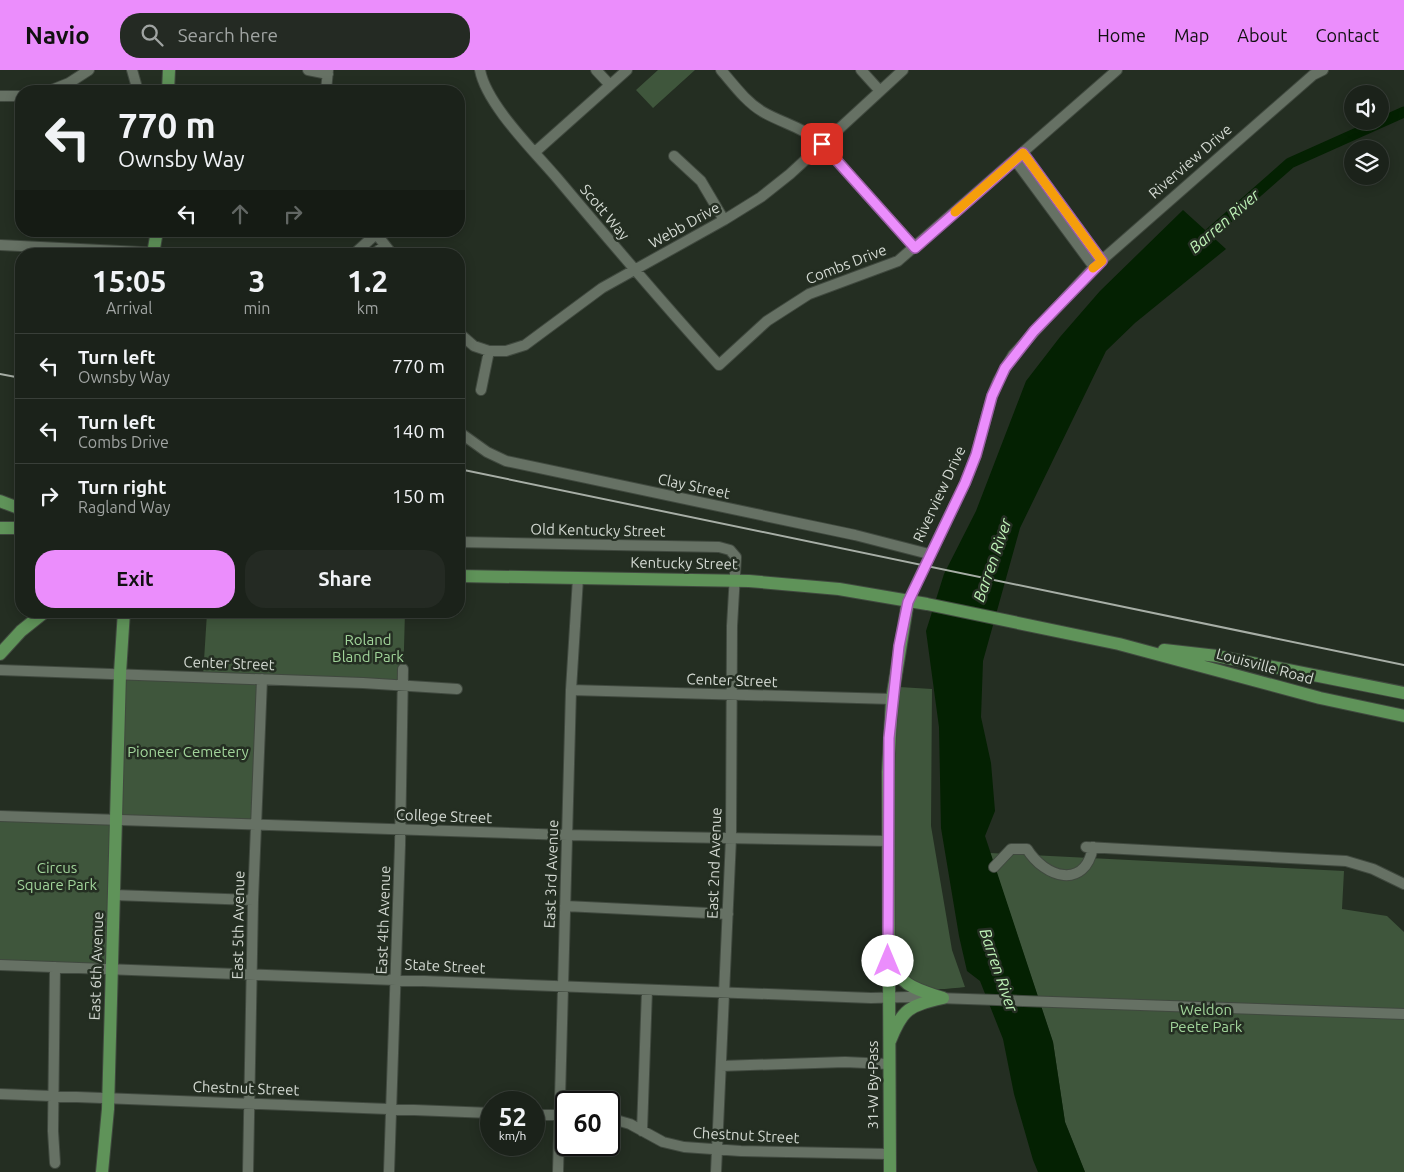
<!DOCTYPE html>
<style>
body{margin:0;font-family:Ubuntu,sans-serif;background:#242a23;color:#f1f3f6;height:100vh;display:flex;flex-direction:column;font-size:19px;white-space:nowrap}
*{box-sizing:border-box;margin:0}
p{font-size:16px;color:#a0a4a2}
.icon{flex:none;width:28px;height:28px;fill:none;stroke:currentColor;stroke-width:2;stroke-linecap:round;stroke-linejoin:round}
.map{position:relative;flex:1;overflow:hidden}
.panel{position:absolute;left:15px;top:178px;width:450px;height:370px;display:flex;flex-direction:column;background:#1b221a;border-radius:20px;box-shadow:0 2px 12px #0003,0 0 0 1px #393f39}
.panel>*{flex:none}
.banner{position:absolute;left:15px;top:15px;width:450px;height:152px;border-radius:20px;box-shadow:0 2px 12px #0003,0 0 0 1px #393f39;background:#1b221a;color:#f1f3f6;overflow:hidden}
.tools{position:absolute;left:1344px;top:15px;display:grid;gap:10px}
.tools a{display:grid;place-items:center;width:45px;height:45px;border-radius:50%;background:#1b221a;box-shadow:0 2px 12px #0003,0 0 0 1px #393f39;font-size:25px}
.speed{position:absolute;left:480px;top:1021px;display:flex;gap:10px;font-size:25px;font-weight:700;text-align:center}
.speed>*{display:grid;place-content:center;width:65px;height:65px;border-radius:50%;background:#1b221a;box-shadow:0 2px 12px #0003,0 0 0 1px #393f39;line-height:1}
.speed small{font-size:12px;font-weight:400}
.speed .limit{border:2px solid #111;border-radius:8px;background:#fff;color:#111}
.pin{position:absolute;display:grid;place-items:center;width:42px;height:42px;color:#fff;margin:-21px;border-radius:10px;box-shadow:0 2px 8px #0006}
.me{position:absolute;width:55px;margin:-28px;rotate:0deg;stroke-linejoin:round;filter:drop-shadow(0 0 4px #0008)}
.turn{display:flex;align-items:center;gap:18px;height:105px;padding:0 20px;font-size:22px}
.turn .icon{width:65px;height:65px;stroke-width:2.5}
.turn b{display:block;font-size:35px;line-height:42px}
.lanes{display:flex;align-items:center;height:48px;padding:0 20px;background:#0003;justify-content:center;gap:25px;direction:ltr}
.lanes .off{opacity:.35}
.eta{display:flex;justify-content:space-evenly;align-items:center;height:85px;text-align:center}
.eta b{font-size:30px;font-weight:700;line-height:35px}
.action{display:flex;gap:10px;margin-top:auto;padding:10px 20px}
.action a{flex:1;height:58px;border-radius:20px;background:#eb8dfc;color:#111;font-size:20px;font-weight:700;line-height:58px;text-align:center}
.action a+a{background:#242a23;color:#f1f3f6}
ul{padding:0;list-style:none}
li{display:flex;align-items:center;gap:15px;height:65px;padding:0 20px;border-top:1px solid #393f39}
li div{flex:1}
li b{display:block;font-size:19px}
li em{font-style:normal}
header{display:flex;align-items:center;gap:30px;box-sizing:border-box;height:70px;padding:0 25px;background:#eb8dfc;color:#111}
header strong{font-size:24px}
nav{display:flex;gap:28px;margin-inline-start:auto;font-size:18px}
.search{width:350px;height:45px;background:#242a23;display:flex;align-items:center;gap:12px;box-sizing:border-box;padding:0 18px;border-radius:20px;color:#a0a4a2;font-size:19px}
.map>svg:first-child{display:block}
.green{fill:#3f563c}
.water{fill:#042102}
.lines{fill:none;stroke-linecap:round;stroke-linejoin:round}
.river{stroke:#042102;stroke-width:11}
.minor-casing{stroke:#40493f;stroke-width:12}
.major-casing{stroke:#40493f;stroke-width:14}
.minor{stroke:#667164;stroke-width:10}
.major{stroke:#5f9359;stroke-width:12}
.rail{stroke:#a7aea6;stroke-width:2}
.route-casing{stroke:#995ca4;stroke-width:12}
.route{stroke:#eb8dfc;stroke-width:9}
.slow{stroke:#f59e0b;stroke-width:9}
.labels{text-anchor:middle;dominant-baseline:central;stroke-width:5;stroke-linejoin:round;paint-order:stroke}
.street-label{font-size:15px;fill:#d3d9d2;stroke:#242e22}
.park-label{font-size:15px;fill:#a1d49a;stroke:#242e22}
.water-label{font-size:16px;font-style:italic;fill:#bff3b8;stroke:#242e22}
</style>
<header>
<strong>Navio</strong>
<div class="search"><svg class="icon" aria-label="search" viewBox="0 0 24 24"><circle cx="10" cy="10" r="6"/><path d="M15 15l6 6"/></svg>Search here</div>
<nav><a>Home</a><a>Map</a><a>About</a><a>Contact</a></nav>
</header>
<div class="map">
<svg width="1404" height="1102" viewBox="0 0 1404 1102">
<rect width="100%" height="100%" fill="#242e22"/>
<path class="green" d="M658,0H695L653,38L636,20Z
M194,541H405L403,615L262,609L256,755L116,750L112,899L0,895V747L116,750L120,602L203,606L207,543Z
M899,617L932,619L931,756L952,880L965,917C946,919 913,924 901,905C895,895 896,877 894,865L893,701Z
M990,783L1344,801L1342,839L1387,846L1404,862V1102H1085L1065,1052L1053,972Z"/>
<path class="water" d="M1183,140L1226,179L1135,253L1106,281L1020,458L983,591L981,647L991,693L995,741L985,766L1053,972L1065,1052L1085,1102H1038L1033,1090L1014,1024L1003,969L980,911L967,901L959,866L941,758L939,657L926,561L944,504L976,441L1026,311L1060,267L1100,221Z"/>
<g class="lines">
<path class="river" d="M1198,174L1290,93L1404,42"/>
<g class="minor-casing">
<path id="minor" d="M132,0L138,21
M308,0L328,4
M480,0C486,34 534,81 557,108C610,171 663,234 719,295L767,251L809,224L898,191L1117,0
M596,0L610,15
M721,0C734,15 746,32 763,42C782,53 802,57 819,71L915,178
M861,0L880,21
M49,21L69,13L89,0
M326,21L328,0
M0,26H21
M535,82L627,0
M1023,83L1102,191
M674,86L701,111L724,150
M1015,90L1094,197
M374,161L392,184
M0,175L181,184
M354,184L376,164
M374,184L385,175
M459,263L474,276L489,281H506L525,275L602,218L724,150L761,127L790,104L903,0
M481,320L489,281
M459,362L487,382L506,391L855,465L929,484
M459,472L719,477L730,480L736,487L732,556L731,768L716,1102
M908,531L965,413L976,385L992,326L998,311L1013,285L1094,197L1273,40L1313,5L1323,0
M0,600L363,613L457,619
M571,620L892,629
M0,746L567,765L888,771
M1086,777L1346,791L1373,799L1404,814
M994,797L1011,779H1027C1045,808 1085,820 1093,777
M114,825L253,830
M565,836L728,844
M0,895L871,928L909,927L1404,944
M721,996L845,992L888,994
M0,1024L491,1043
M534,1045H565
M609,1048L630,1054L663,1072L684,1077L741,1081L888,1084
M642,1061L647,920
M55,1093L53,1061L55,897
M248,1102L253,830L262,609
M389,1102L400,775L403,599
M558,1102L571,620L578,508"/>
</g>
<g class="major-casing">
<path id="major" d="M168,21L169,0
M153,184L157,161
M0,431L21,439
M0,458H21
M459,506L749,511L839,519L927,534L1119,574L1320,628L1404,646
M1164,580L1217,586L1404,623
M0,584L21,561L46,541
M892,888C897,916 919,920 943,928
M890,971C903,938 909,936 943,928
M102,1102L108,1039L120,603L124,541
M890,1102L888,702L892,629L908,531"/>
</g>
<use href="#minor" class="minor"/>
<use href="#major" class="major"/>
<path class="rail" d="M0,304L21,308
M459,399L1404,595"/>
</g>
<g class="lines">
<g class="route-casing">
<path id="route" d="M822,74L915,178L1023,83L1102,191L1034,261L1005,298L992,326L976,385L965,413L908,532L899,576L889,668L888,891"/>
</g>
<use href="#route" class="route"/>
<path class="slow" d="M955,142L1023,83L1102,191L1093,198"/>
</g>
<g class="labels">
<g class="street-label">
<text transform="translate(1190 91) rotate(-41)">Riverview Drive</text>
<text transform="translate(605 142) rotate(50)">Scott Way</text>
<text transform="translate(684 155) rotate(-29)">Webb Drive</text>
<text transform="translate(846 194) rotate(-21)">Combs Drive</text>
<text transform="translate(694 416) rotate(12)">Clay Street</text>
<text transform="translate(939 424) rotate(-65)">Riverview Drive</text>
<text transform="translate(598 460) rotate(1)">Old Kentucky Street</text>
<text transform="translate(684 493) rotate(1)">Kentucky Street</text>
<text transform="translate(229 593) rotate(2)">Center Street</text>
<text transform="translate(1265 596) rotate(15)">Louisville Road</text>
<text transform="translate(732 610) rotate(2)">Center Street</text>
<text transform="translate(444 746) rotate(2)">College Street</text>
<text transform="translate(714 793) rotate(-88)">East 2nd Avenue</text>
<text transform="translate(551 804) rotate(-88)">East 3rd Avenue</text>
<text transform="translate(383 850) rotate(-88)">East 4th Avenue</text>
<text transform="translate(238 855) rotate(-89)">East 5th Avenue</text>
<text transform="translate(96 896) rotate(-88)">East 6th Avenue</text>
<text transform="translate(445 896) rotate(3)">State Street</text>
<text transform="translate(872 1015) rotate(-90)">31-W By-Pass</text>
<text transform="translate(246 1018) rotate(2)">Chestnut Street</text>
<text transform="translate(746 1065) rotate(3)">Chestnut Street</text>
</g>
<g class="park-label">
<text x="368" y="569">Roland<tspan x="368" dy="17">Bland Park</tspan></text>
<text x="188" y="681">Pioneer Cemetery</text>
<text x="57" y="797">Circus<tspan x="57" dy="17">Square Park</tspan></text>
<text x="1206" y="939">Weldon<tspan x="1206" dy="17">Peete Park</tspan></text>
</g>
<g class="water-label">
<text transform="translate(1224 151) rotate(-41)">Barren River</text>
<text transform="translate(992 490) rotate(-71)">Barren River</text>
<text transform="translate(999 900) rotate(71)">Barren River</text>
</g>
</g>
</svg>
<div class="tools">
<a><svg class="icon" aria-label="sound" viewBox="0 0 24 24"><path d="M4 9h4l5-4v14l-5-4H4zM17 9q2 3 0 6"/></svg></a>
<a><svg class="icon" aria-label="layers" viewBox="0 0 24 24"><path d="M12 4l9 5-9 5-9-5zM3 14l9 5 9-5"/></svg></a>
</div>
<div class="speed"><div>52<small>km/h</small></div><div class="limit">60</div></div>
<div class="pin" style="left:822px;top:74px;background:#d93025"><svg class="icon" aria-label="arrive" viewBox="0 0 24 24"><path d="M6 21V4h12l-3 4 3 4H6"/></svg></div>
<svg class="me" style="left:888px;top:891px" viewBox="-20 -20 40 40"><circle r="19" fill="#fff"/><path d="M0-13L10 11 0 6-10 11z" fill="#eb8dfc"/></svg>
<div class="banner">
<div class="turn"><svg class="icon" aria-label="left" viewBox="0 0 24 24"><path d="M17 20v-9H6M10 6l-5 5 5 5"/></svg><div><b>770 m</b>Ownsby Way</div></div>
<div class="lanes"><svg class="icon" aria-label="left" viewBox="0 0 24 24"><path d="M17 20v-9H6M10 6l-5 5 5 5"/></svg><svg class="icon off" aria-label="ahead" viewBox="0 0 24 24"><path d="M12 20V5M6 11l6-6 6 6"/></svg><svg class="icon off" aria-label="right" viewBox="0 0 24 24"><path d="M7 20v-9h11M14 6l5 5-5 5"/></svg></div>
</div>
<section class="panel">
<div class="eta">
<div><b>15:05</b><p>Arrival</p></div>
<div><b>3</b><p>min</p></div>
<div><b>1.2</b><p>km</p></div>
</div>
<ul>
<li><svg class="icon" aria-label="left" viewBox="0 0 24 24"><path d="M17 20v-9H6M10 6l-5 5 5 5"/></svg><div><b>Turn left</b><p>Ownsby Way</p></div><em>770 m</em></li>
<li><svg class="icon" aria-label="left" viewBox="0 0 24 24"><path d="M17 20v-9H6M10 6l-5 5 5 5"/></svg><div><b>Turn left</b><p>Combs Drive</p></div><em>140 m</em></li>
<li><svg class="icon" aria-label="right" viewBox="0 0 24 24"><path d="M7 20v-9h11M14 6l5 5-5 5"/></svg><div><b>Turn right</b><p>Ragland Way</p></div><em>150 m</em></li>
</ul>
<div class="action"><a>Exit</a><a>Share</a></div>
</section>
</div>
